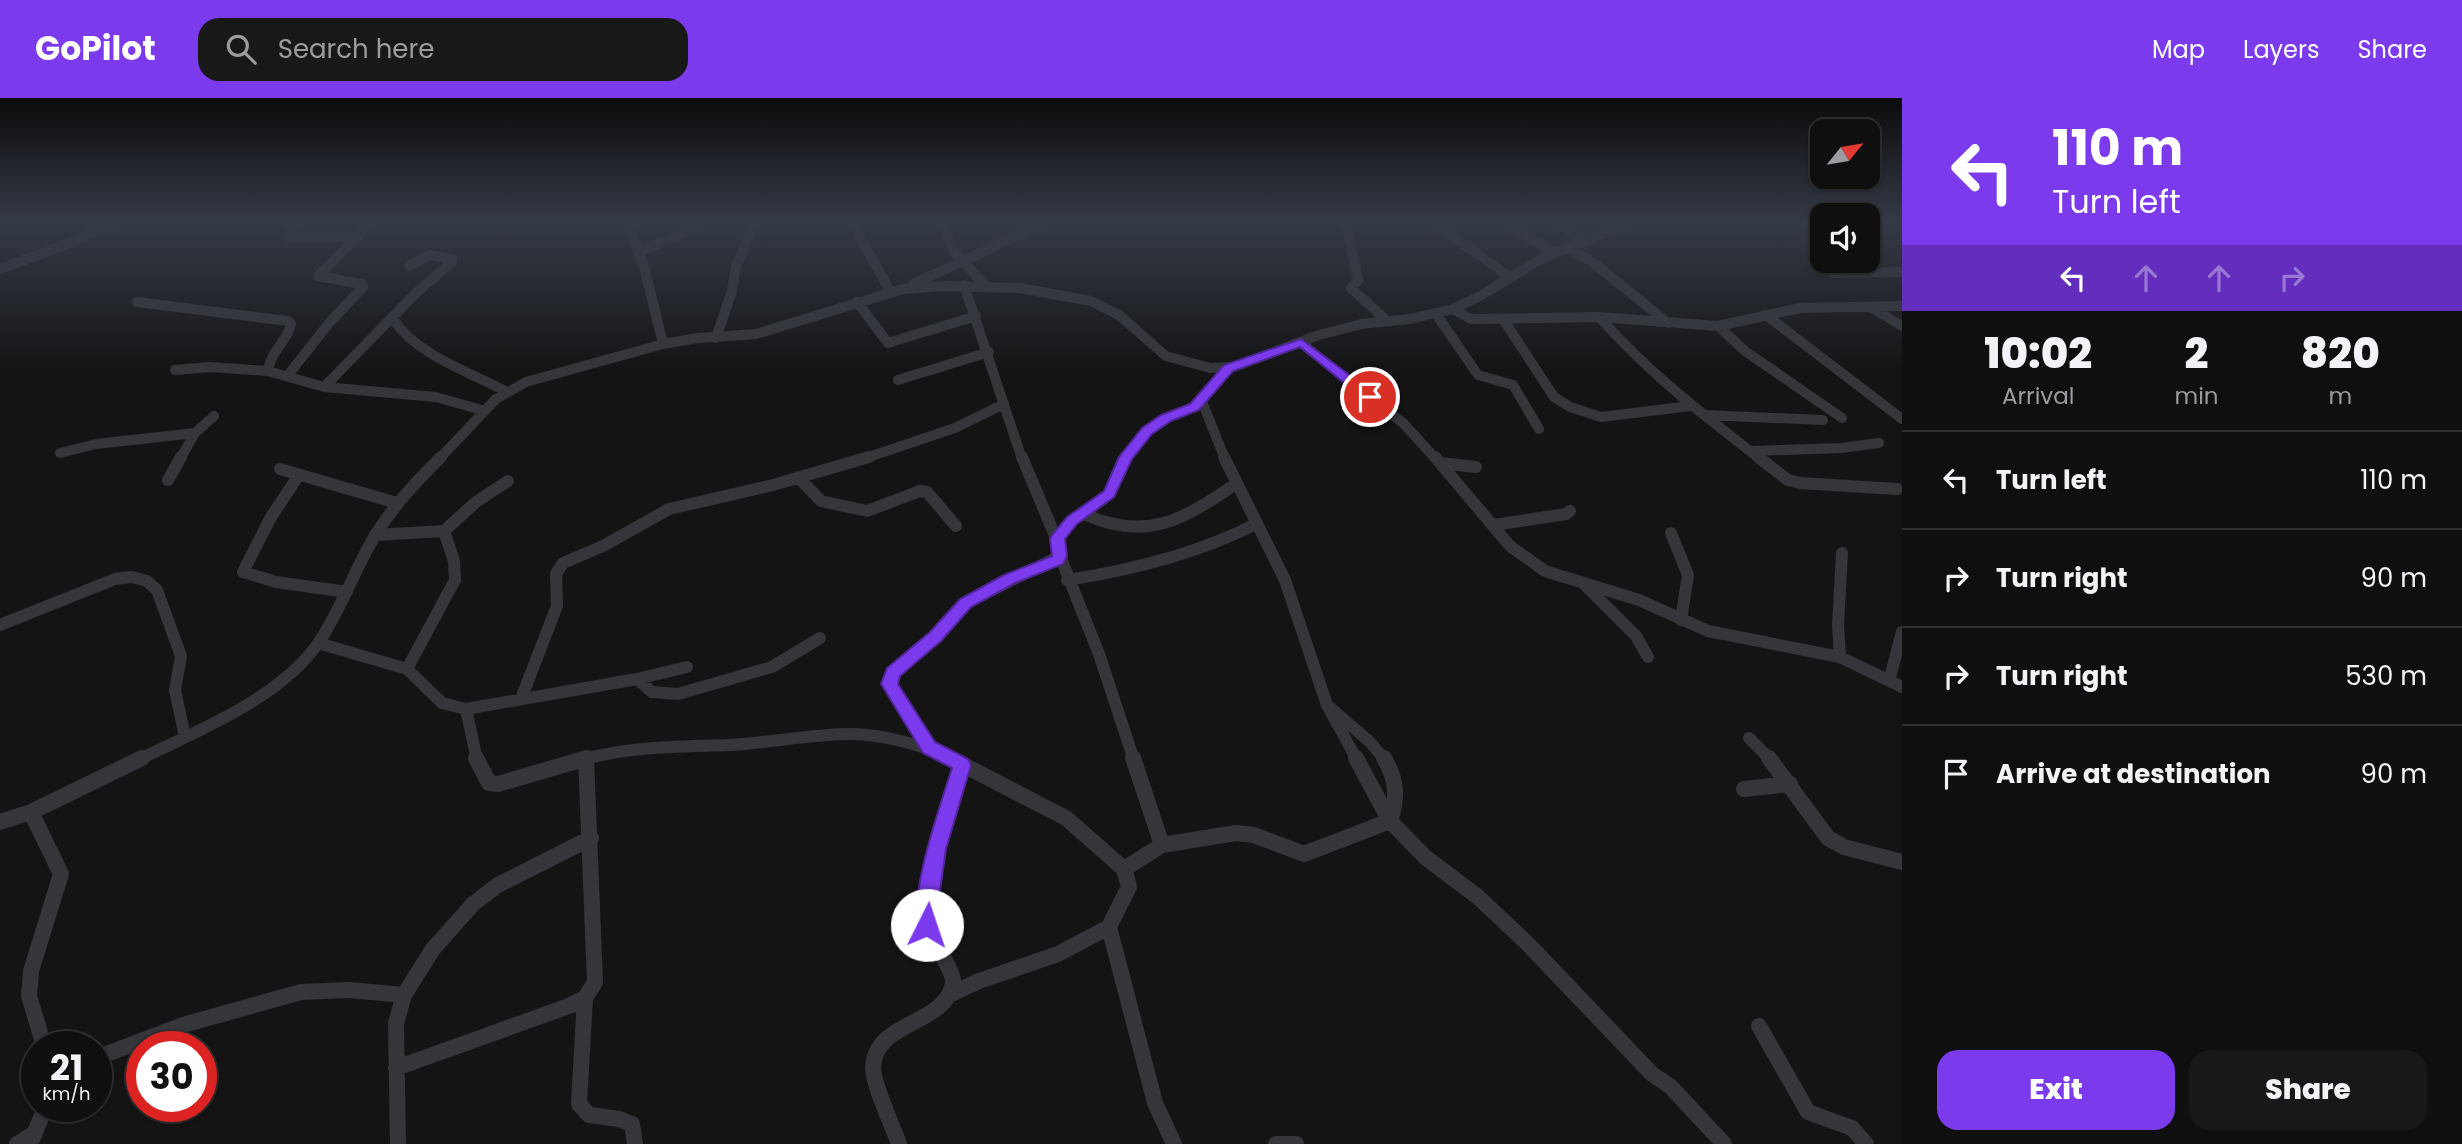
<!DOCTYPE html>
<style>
body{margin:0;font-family:Poppins,sans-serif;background:#181819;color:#f1f3f6;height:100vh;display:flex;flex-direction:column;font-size:26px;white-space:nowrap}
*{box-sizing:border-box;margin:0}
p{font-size:23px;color:#9b9c9f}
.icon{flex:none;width:38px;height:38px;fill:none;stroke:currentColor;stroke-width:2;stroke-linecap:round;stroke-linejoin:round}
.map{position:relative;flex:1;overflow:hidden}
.details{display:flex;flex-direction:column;background:#0f0f10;width:560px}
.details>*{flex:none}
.top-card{background:#7c3aed;color:#fff;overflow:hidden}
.needle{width:46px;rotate:60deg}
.buttons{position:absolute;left:1810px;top:21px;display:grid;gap:14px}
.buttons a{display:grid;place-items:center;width:70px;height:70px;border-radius:14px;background:#0f0f10;box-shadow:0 2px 5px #0004,0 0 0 2px #2f2f30;font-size:35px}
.speed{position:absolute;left:21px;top:933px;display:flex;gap:14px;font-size:35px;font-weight:700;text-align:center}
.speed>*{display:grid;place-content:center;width:91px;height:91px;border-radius:50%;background:#0f0f10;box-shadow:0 2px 5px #0004,0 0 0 2px #2f2f30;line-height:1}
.speed small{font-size:18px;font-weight:400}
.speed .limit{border:10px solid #d22;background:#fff;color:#111}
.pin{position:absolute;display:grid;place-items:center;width:60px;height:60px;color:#fff;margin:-30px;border:4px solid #fff;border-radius:50%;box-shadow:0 2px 7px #0007}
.me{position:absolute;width:77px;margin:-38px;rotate:4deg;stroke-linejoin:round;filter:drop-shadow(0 0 5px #0008)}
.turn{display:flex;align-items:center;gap:24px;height:147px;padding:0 35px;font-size:32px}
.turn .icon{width:91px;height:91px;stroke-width:2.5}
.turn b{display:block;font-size:49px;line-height:60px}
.lanes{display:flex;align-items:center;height:66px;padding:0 35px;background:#0003;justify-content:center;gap:35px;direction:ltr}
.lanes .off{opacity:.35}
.eta{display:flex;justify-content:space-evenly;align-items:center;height:119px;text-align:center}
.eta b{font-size:42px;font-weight:800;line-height:49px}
.primary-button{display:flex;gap:14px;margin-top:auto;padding:14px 35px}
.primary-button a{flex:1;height:80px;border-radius:21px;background:#7c3aed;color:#fff;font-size:28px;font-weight:800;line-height:80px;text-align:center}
.primary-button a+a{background:#181819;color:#f1f3f6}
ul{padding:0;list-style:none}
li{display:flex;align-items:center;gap:21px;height:98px;padding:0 35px;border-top:2px solid #2f2f30}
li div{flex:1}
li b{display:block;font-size:26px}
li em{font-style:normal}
header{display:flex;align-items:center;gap:42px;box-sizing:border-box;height:98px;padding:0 35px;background:#7c3aed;color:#fff}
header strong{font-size:33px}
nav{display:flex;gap:38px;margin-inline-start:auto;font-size:24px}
.search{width:490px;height:63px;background:#181819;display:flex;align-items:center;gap:18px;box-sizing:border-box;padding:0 24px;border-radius:21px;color:#9b9c9f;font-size:26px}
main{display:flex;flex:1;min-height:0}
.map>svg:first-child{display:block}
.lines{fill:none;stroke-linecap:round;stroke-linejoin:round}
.minor-far2{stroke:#35363a;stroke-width:10}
.minor-far1{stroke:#35363a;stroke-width:12}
.minor{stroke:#35363a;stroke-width:16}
.route{fill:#7c3aed;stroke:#51269a;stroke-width:2}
</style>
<header>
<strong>GoPilot</strong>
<div class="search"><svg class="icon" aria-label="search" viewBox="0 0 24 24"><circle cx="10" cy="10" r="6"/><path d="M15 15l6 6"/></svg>Search here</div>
<nav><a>Map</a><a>Layers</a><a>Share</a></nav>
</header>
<main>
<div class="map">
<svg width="1902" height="1046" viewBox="0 0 1902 1046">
<rect width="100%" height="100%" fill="#141415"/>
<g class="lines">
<path class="minor-far2" d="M299,124L289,134L288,139H357
M628,124L645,172L663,246
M854,124L860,140L891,194
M942,124L954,154L986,188
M1346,124L1358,182L1351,190L1387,223
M1432,124L1510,179
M1504,124L1553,154
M1556,124L1583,142
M1895,124L1902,131
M102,128L124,124
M1566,149L1591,163L1668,225
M639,154L707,124
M0,171L75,143L108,124
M1833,175L1902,174
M913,186L1047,124
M964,187L1022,361
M137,204L288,223L291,226C287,244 270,254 268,273
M857,204L888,245L976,218
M1872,210L1902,228
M1453,211L1471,221L1599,219L1718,228L1800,210L1902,208
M1436,216L1478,277L1513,287L1539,331
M1766,217L1902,321
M1599,219C1650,276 1700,314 1760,361
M392,220C418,258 466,272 505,293
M1503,221L1554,299L1570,309L1601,319L1691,308
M1718,228L1745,253L1842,320
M716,240L732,193L736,168L756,124
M1301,245L1403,325L1436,361
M175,272L210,269L268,273L324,289L436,299L485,313
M288,277L330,224L363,189L362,186L318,178L372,124
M898,282L989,254
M324,289L416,195L452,164V161L430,157L409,168
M1201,301L1225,361
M1705,317L1823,322
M1752,353L1841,350L1879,345
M60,355L96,346L195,335
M180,361L195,335L214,318
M439,361L496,301L526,284L663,246L698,240L756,236L903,191L943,188L1020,190L1091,203L1119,217L1166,258L1210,270L1234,269L1319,237L1361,226L1410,221L1453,211L1480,198L1544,159L1633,124
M863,361L955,330L1004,306
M1125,361L1147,333L1166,320L1194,309L1228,270"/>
<path class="minor-far1" d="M1224,359L1285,482L1327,607L1357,662
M1435,359L1510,448L1545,473L1639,502L1708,533L1840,559L1902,589
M1758,359L1788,382L1800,385L1897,391
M1440,365L1476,369
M280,371L397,405
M299,377L271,419L243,474L276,484L347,494
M798,379L821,403L867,413L920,393L927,394L956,428
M168,382L181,359
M1082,415C1146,445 1183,422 1237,385
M1494,427L1566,416L1570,413
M1671,435L1688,477L1681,522
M375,437L444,433
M1057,441L1072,423L1109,396L1126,359
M1060,458L1099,556L1134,662
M1067,482C1133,472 1197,456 1256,426
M1584,486L1636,538L1648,559
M0,527L115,481L132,479L147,483L157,492L181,558L175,592L185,639
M318,545L407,571L442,605L466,611L637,581L687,569
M1840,559L1838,527L1842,455
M407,571L455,482L454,463L444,433L476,404L508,383
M637,581L652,594L678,596L772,569L820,540
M1889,583L1902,534
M521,601L557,508L556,476L563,465L603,448L669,411L773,387L869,359
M1327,607L1370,644L1385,662
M466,611L477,662
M1749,640L1771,662
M929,649L890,586L893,575L936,538L966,505L1060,458L1056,440L1022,359
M586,659V662
M138,662C197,633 281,600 319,544C342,510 355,470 376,436C394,407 417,383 441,359
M581,662C630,648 679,649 729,647C770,645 810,636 851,636C882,636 927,648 954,662"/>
<path class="minor" d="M476,660L489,685L498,686L587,660
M950,660L1066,720L1124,771L1162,747L1236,735L1254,737L1304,756L1390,723C1398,699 1397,682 1384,660
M1133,660L1162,747
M1356,660L1390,723L1425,759L1478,799L1528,846L1652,976L1671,989L1724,1046
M1769,660L1828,740L1844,749L1902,764
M1744,691L1790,686
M31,714L61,776L31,873L29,898L44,948
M0,724L31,714L142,660
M1124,771L1129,789L1109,829L1155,1005L1174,1046
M949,897L979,883L1058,856L1109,829
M585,900L579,1006L589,1017L619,1021L632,1026L635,1046
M1759,928L1808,1014L1852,1030L1866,1046
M96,960L183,927L301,894L349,892L404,897
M396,970L569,908L585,900L595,884L586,660
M17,1046L35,1035
M30,1046L46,1008
M398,1046L396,925L404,897L433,851L473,806L498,787L591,740
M899,1046C893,1029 873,986 873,970C874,922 946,928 953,885C955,873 931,844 928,828C918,788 948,706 962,667
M1276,1046H1296"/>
</g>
<linearGradient id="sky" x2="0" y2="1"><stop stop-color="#0b0b0c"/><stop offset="0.46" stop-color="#343a46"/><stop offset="1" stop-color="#343a46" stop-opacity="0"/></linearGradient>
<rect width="1902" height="271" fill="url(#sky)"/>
<path class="route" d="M1301,241L1375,296V302H1365L1300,249L1233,273L1199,312L1171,323L1152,336L1132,361L1114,399L1077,426L1065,441L1067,458L1063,466L1015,485L971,509L941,543L900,578L898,586L935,644L968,661L971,667L946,751L934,834L927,837L920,834C906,801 941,706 952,670L923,655L881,586L887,570L930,534L960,501L1004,477L1052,458L1050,441L1052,437L1067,419L1104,393L1119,359L1142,330L1161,317L1190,306L1224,267Z"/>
</svg>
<div class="buttons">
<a><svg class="needle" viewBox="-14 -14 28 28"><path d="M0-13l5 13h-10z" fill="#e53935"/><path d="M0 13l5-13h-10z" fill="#9b9c9f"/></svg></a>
<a><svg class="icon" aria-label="sound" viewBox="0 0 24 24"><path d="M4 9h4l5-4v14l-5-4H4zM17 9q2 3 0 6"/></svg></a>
</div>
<div class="speed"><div>21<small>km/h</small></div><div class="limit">30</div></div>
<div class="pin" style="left:1370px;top:299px;background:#d93025"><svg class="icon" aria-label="arrive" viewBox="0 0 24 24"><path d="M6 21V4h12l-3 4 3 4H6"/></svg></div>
<svg class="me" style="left:927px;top:827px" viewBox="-20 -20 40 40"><circle r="19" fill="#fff"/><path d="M0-13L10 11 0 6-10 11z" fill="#7c3aed"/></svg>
</div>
<section class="details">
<div class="top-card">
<div class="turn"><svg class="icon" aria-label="left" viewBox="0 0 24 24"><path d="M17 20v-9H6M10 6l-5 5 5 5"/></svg><div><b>110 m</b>Turn left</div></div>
<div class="lanes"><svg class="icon" aria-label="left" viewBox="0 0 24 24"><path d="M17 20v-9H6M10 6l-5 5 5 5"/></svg><svg class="icon off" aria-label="ahead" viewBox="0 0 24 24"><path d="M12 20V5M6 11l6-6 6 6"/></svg><svg class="icon off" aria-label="ahead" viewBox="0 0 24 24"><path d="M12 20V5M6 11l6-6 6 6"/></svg><svg class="icon off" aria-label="right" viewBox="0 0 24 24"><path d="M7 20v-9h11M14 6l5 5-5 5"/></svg></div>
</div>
<div class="eta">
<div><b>10:02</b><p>Arrival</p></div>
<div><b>2</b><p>min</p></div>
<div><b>820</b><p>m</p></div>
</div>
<ul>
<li><svg class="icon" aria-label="left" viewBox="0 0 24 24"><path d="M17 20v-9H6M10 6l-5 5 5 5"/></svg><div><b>Turn left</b></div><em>110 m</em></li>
<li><svg class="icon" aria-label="right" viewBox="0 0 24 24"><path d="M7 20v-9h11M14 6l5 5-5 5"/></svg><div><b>Turn right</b></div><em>90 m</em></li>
<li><svg class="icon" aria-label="right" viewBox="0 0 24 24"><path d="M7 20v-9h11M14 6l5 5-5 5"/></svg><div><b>Turn right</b></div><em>530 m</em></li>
<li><svg class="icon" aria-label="arrive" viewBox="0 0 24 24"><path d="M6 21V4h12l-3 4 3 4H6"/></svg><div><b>Arrive at destination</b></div><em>90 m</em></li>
</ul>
<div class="primary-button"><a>Exit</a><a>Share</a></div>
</section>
</main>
